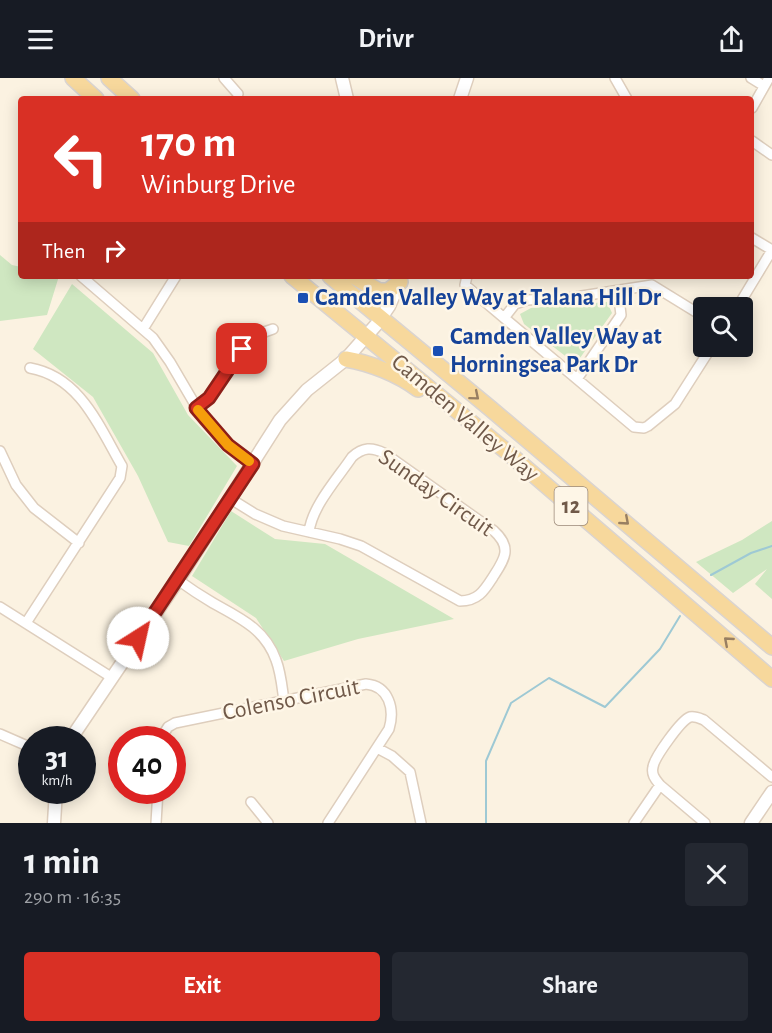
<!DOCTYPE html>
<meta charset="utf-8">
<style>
body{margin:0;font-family:"Alegreya Sans",sans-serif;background:#242831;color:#f1f3f6;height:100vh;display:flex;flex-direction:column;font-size:22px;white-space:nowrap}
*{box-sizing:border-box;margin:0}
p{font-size:20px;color:#9ea1a6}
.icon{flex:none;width:33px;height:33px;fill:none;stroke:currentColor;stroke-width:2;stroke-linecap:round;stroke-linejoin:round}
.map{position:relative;height:745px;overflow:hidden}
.sheet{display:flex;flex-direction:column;background:#171b24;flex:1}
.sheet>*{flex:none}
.guide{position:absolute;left:18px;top:18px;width:736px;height:183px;border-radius:6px;box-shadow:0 3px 15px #0003;background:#d93025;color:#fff;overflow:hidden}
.controls{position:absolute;left:693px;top:219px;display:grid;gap:12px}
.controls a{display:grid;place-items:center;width:60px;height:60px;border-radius:6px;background:#171b24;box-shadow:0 3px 15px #0003;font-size:30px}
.speed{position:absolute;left:18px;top:648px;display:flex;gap:12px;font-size:30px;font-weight:700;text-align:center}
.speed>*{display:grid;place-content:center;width:78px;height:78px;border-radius:50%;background:#171b24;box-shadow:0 3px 15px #0003;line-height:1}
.speed small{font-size:15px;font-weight:400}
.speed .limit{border:9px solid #d22;background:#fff;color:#111}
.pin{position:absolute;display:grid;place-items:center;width:51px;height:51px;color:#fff;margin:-26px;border-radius:12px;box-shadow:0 3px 9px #0006}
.me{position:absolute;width:66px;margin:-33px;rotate:35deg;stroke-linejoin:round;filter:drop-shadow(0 0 4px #0008)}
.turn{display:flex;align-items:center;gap:21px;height:126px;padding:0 24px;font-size:27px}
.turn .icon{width:78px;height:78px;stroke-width:2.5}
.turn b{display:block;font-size:42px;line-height:51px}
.then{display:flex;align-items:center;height:57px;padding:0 24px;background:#0003;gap:12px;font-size:22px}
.round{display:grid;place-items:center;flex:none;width:63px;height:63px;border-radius:6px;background:#242831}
.overview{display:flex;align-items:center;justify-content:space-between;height:102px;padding:0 24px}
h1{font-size:36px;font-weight:700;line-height:45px}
.action{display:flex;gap:12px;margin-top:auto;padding:12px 24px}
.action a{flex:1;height:69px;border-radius:6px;background:#d93025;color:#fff;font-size:24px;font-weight:700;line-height:69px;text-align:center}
.action a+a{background:#242831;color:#f1f3f6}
header{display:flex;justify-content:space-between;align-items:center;height:78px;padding:0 24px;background:#171b24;font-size:27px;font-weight:700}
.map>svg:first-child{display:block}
.green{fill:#cfe7c1}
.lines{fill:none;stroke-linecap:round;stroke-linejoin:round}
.stream{stroke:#9ec9d4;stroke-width:2}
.minor-casing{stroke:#decebd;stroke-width:12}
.tertiary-casing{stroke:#decebd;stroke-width:15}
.primary-casing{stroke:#dad4d0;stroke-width:18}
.minor{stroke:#fff;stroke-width:9}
.tertiary{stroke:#fff;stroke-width:12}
.primary{stroke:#f7d89c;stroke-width:15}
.oneway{stroke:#987f62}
.route-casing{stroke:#8d1f18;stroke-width:15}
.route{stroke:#d93025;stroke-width:10}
.slow{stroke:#f59e0b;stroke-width:10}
.transit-dot{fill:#1a4fb4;stroke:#fef6e7;stroke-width:2}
.labels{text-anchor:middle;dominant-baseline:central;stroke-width:5;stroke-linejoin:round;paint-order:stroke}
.shield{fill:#fef6e7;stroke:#9b8878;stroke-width:1.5}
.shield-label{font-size:22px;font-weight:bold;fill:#705949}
.transit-label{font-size:24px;font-weight:bold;fill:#164399;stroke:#fef6e7;text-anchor:start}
.street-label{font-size:24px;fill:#705949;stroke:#fef6e7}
</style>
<header><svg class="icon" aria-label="menu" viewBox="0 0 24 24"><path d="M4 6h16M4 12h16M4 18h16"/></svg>Drivr<svg class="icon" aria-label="share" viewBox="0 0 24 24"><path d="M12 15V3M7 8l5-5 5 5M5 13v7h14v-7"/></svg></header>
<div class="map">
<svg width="772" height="745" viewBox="0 0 772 745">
<rect width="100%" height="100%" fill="#fbf2e1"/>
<path class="green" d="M0,177L12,187L21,189V198H59L47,237L0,243Z
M72,206L153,275L188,337L237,388L189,468L168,464L138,398L93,319L33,271Z
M607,224L612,235L580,280L573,284L524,246L520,236L531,230Z
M231,433L275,461L325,466L454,541L358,561L284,583L256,540L192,498Z
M772,443V521L755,506L767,491L733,515L696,484L742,462Z"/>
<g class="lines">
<path class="stream" d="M711,497L751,475L772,468
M486,745V683L511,625L549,600L605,629L660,571L680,538"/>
<g class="minor-casing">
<path id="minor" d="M224,0L238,16
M615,0L627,21
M751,0L764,8
M752,30L769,0
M752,63L772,77
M752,160L772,172
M81,198L153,260L170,284L204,342L228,367L253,386
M467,198L465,207L634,349L644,350L648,348L675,326L712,268
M737,230L772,172
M504,240L515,226L527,222L569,220L652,207L704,239
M143,251L176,198
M577,301L621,237L618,212
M197,330C221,314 227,284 248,264C255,257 264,254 273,251
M0,373L16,407L34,430L79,465
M231,421L255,436L283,448L340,461L361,468L460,523C478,523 484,513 493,499C504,482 513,470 494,453L384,375C372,369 363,369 352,379C338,400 312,428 309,454
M178,502C189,510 201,518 213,525C240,540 265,551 276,582C281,595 282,609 284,623
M0,529L111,599
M26,545L120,400L122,388C99,348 80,299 30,290
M0,656L32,670
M160,662L168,649L175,645L366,606C389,608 395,631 389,651L328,745
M377,670L392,678L410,694L421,745
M251,724L268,745
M156,745L158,712
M634,745L660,707
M705,745L660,707C656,702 651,697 653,689C654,680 681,642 690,639C695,638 699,640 704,642L772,699"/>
</g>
<g class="tertiary-casing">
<path id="tertiary" d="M342,0L347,21
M460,21L467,0
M70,662L178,502L280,342L307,312L346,281L376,247L389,228L399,205
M54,745L56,712
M751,745L772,714"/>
</g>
<g class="primary-casing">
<path id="primary" d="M73,0L96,21
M109,0L132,21
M292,198L506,373L772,601
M330,198L491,331L772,569
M353,198L379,213H388L400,204
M346,281C370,285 398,296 418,311"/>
</g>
<use href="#minor" class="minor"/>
<use href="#tertiary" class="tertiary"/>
<use href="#primary" class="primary"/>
</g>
<defs><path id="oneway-chevron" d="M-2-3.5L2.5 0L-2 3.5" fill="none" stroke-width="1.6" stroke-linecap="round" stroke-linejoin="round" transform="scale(1.5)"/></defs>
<g class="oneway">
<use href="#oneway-chevron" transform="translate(475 318) rotate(40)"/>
<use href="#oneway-chevron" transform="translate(625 443) rotate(41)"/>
<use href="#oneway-chevron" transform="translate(728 563) rotate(-139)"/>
</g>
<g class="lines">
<g class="route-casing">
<path id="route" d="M138,560L253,386L228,367L196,330L209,320L242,271"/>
</g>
<use href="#route" class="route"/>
<path class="slow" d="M198,332L228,367L249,383"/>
</g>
<g class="transit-dot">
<rect x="297" y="214" width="12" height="12" rx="3"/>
<rect x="432" y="267" width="12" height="12" rx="3"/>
</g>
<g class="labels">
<rect class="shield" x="554.5" y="409" width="33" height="38" rx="4.5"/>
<g class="shield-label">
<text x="571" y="428">12</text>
</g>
<g class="transit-label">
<text x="315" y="220">Camden Valley Way at Talana Hill Dr</text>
<text x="450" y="259">Camden Valley Way at<tspan x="450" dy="28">Horningsea Park Dr</tspan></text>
</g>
<g class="street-label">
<text transform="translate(465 340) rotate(40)">Camden Valley Way</text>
<text transform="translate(436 415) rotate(35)">Sunday Circuit</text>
<text transform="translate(291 622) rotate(-11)">Colenso Circuit</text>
</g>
</g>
</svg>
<div class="controls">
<a><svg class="icon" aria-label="search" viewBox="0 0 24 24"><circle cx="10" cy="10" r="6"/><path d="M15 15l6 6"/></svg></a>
</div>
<div class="speed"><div>31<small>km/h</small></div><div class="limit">40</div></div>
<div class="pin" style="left:242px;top:271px;background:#d93025"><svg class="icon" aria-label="arrive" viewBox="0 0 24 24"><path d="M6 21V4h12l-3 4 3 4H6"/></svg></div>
<svg class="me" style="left:138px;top:560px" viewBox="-20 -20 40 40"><circle r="19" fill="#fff"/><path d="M0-13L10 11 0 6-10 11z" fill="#d93025"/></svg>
<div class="guide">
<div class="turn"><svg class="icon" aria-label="left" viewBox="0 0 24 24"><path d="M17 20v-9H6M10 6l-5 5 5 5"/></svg><div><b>170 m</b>Winburg Drive</div></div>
<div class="then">Then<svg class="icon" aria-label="right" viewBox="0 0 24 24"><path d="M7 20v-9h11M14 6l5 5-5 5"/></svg></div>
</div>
</div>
<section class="sheet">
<div class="overview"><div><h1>1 min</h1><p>290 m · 16:35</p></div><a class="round"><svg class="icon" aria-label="close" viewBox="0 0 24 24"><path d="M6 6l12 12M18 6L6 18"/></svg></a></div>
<div class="action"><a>Exit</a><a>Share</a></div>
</section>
